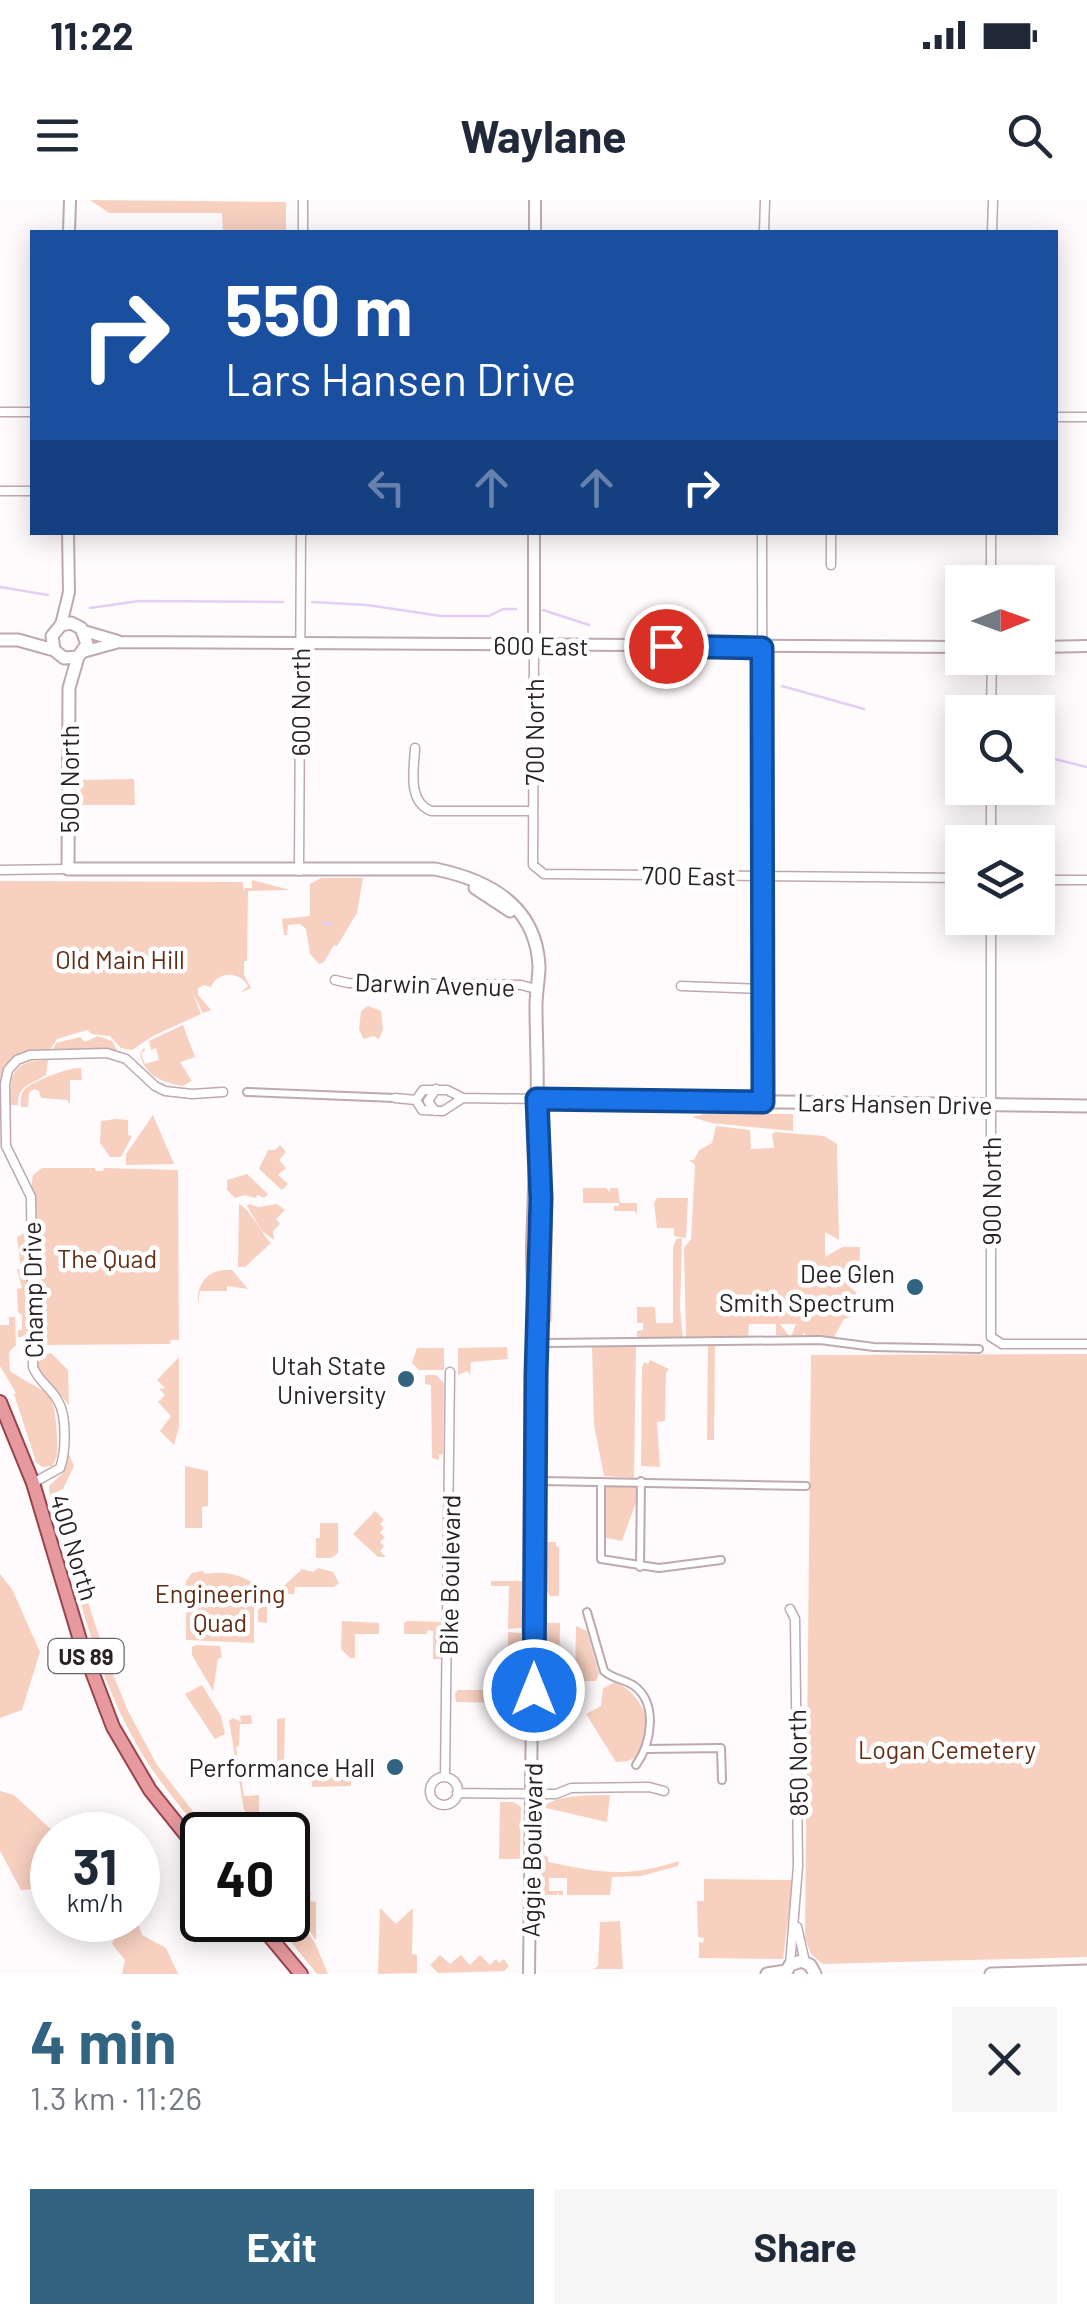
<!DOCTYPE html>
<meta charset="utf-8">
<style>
body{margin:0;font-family:Barlow,sans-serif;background:#f6f6f7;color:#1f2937;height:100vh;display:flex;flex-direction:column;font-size:38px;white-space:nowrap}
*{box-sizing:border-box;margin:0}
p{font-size:32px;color:#747a83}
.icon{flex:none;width:55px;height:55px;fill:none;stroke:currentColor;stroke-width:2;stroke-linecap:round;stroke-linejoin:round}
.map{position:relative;height:1774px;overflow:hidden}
.sheet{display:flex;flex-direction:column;background:#fff;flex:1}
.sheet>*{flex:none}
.banner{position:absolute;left:30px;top:30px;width:1028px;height:305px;border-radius:0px;box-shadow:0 5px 25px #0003;background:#1a4fa0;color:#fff;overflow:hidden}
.needle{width:65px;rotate:89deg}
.fabs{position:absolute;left:945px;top:365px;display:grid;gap:20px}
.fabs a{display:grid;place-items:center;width:110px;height:110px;border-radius:0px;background:#fff;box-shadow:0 5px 25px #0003;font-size:50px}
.speed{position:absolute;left:30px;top:1612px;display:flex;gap:20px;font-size:50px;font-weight:700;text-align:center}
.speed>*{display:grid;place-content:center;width:130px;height:130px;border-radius:50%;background:#fff;box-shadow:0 5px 25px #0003;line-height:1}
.speed small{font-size:25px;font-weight:400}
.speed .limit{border:5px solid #111;border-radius:15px;background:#fff;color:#111}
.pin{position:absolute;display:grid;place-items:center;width:85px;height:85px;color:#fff;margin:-42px;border:5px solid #fff;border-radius:50%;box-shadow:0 2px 10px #0007}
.me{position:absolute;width:110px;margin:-55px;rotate:0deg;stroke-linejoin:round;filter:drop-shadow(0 0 8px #0008)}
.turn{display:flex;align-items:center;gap:35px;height:210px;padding:0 30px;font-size:45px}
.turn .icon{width:130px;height:130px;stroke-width:2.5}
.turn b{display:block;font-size:70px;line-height:85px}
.lanes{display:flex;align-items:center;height:95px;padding:0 30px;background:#0003;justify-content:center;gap:50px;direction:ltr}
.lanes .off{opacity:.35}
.round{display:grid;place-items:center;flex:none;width:105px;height:105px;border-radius:0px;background:#f6f6f7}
.head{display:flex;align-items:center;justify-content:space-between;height:170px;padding:0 30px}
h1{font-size:60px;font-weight:700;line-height:75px;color:#326381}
.primary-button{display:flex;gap:20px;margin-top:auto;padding:20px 30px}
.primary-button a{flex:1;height:115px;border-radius:0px;background:#326381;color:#fff;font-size:40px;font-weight:700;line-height:115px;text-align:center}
.primary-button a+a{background:#f6f6f7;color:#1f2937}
.status{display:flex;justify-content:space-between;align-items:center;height:70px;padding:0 50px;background:#fff;direction:ltr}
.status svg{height:28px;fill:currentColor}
header{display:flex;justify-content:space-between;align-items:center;height:130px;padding:0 30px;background:#fff;font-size:45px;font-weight:700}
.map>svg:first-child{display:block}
.green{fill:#f7d0c0}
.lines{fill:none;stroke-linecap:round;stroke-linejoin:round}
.stream{stroke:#e3cff5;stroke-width:2.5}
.pedestrian-casing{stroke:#bea9b0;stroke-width:10}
.minor-casing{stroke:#bea9b0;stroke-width:11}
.tertiary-casing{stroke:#bea9b0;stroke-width:14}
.secondary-casing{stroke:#bea9b0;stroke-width:15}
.primary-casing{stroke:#99444a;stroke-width:16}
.pedestrian{stroke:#fff;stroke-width:6}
.minor{stroke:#fff;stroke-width:8}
.tertiary{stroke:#fff;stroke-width:10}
.secondary{stroke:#fff;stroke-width:11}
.primary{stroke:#e69a9e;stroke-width:12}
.route-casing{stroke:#114b97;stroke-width:25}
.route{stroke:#1a73e8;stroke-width:18}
.poi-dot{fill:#326381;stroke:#fff;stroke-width:4}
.labels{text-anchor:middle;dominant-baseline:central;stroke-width:9;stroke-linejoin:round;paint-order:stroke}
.shield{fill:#fff;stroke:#696466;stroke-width:2.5}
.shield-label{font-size:22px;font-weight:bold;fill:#292124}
.street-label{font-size:25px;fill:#292124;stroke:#fff}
.park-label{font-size:25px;fill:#622d14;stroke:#fff}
.poi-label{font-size:25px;fill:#292124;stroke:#fff;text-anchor:end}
</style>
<div class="status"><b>11:22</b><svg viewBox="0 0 49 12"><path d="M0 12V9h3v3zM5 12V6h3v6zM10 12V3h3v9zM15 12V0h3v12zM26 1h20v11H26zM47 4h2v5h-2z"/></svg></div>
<header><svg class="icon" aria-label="menu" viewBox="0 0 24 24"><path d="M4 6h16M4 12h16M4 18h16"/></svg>Waylane<svg class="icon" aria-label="search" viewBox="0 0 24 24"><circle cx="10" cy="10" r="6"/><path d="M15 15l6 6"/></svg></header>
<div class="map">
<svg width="1087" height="1774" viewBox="0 0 1087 1774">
<rect width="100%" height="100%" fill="#fffafc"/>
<path class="green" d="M90,0L286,2V32H223L222,13H109Z
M134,579L135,605H80L81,580Z
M321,678H363L357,713L337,746L334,745L324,762L319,764L310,754L306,729L300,724L288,725L287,735H284L282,719L310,716V684Z
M252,680L290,690L248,691L247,761H244V775L251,788L240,793L248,786C239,770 217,772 211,787L204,785L198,788V795L211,810L203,813L192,791L201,814L153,836L132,850L121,848L110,836L92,834L87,830L57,839L50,850C0,851 7,869 0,907V681L243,682L244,692L245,688H252Z
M368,806L381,811L383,829L379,839L374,836L363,839L359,829L361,811Z
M183,825L195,857L180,862L192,881L182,886C162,882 144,876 140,853L144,848L145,851L141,853L145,864L159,860L156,848L151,850L149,841Z
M98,836L112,841L117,850H53L56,843L80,837L85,842Z
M48,860L46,875C31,885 18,884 18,905H10C10,873 12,861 48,860Z
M81,868L82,880H70V904L67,900L41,898L39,891L34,889L29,893L28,907H21C21,901 20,895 24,890C32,881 70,867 81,868Z
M705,914H793V931L711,923L692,917Z
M153,915L174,964L126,965V954Z
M116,919L128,920V935L132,936L121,957H110L100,943L101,921Z
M716,926L750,930L751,949L774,948L772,934L775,932L824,936L837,944L839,1040L825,1032V1057L842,1047H860L859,1081L852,1082L850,1087L856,1092V1115L844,1119L834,1137H807L804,1132L802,1137H791L796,1124H780L789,1136L776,1135V1124H749L748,1137L686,1138L684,1048L691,1039L695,965L689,960H694L699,950L712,943Z
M280,945L286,952L279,960L286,968L278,975L288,984L282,990L259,969L268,950H275Z
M42,968H95L96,971H103L104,968L178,970L179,1140H171L170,1144L48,1145L37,1134L34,996L31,987L33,975Z
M247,974L268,994L264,998L258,995L255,998L245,995L235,998L227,990V980Z
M583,988H606L610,992V988H618L620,1003H637V1015L635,1011H614V1006H619V1003H583Z
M657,998H688L686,1038L674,1036V1028H657L654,1003Z
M546,1003H553L552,1122H546L544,1134Z
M239,1004C252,1011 260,1032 271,1043L245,1067H238Z
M249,1004L258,1007L277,1004L285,1010L276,1019L280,1024L273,1031L274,1040L262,1031L247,1006Z
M27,1032L28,1137H18V1130H22V1115L18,1112L17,1089L22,1088L17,1069H21L17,1037Z
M682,1038L680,1108L683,1138H637V1131L643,1130V1123H637V1107H655L656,1123H673V1048L676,1039Z
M223,1070H232L248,1089L227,1086V1091H200L198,1104C197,1086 204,1073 223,1070Z
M9,1117H15L16,1145L9,1152L10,1171C47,1196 55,1185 57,1236C57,1248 59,1257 52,1266L42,1267L36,1262L14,1194L16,1193L0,1166V1125H9Z
M708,1144H715L714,1240H707Z
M592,1145H636L634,1278L604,1276L594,1225Z
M417,1148H444V1170H419L412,1163Z
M458,1148L507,1147L508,1159L471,1162L470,1175L467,1171L458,1175Z
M51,1153L68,1170L69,1205L39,1170L37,1164L46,1154Z
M1087,1154V1757L823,1764L811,1754L805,1738L811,1155Z
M179,1157V1227L174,1245L160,1231L171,1216L158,1202L165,1195L159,1189L165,1188L157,1180Z
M650,1160L669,1169L666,1173L665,1221L657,1222L660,1267L641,1266L642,1168L644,1162L648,1164Z
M425,1175H436L444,1183L443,1254L439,1255V1260L432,1258L431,1185L425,1184Z
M69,1254L74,1266L63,1289L52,1294L54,1296L62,1294L63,1316L85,1374L82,1383L105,1455L128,1511L157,1565L206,1628L214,1634L238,1635H204C178,1604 151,1573 132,1536C92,1462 75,1377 50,1297L49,1286L64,1272L66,1255Z
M185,1266L208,1271V1306L202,1307V1328H185Z
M606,1284L638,1285L640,1291L622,1341L602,1337Z
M375,1311L384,1320L380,1324L384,1328L380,1333L385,1337L380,1342L384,1346L380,1351L386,1357H378L353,1334Z
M320,1323H338V1353L331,1358H316V1338H320Z
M547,1342H556V1346L559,1347V1396H550L545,1388Z
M318,1368L333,1372L339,1383L334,1387H295L294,1394H286L285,1400H276V1407H267V1423L258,1422V1410L302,1369L313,1372Z
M203,1371L205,1374C225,1371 234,1373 254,1383V1443L186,1440V1381L192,1373Z
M0,1374L12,1389L40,1452L22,1510L0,1518Z
M491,1381H522V1428L508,1429L509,1386H491Z
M342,1421L379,1423V1434H355V1458H350L341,1449Z
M407,1421L442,1422L441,1459H433V1431L428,1430L427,1434H404V1423Z
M545,1423H560L559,1488H544Z
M576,1426L587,1431L599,1474L596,1481H575Z
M508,1432L521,1433L520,1487H490V1475H508Z
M196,1445L220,1446L222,1457L218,1459L213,1491L192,1455V1447Z
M615,1482C654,1498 664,1563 616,1562L586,1514L601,1506L603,1488Z
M202,1485L221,1516L225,1534L215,1539L185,1494Z
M458,1490H512V1503L456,1502L455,1493Z
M251,1515L252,1524H240L239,1546L236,1547L244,1596L259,1595V1614H248L244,1610L229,1521L233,1518L241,1522L240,1516Z
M285,1518L284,1565L347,1566L351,1570V1586L312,1587V1571L280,1570L277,1566V1519Z
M0,1591L14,1595L57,1635H52V1709L39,1689L21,1690L0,1651Z
M610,1595L607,1622L542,1607C559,1594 588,1596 610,1595Z
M500,1602H514L521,1607L520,1659H499Z
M542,1654L548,1657V1662C601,1673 626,1678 679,1661L678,1666L641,1676L612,1677L610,1695H567V1678H549V1691H563V1695H559L558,1692L557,1695H541L545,1682L541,1681Z
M704,1679L793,1680L783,1759L699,1758V1742L703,1743L704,1738L698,1737L697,1701H704Z
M290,1692H311L310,1701L316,1702V1740L290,1704Z
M288,1705L315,1743L328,1774H317L273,1720H288Z
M380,1708L396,1724L413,1708L412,1754L417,1755V1773L378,1774Z
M620,1721L623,1769H593L598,1766L600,1722Z
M121,1722L139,1726L142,1735L166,1748L178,1774H122L125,1760L112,1744Z
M440,1755L450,1764L461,1755L470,1765L480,1755L490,1765L496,1759L499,1763L504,1759L509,1766L504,1771L438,1773L430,1765Z"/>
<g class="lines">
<path class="stream" d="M0,387L48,395
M312,402L367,405L441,416H489L503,409H516
M90,408L139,401L283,402
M543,410L589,425
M782,486L864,509
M1038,555L1087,567
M324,722L331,725"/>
<g class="pedestrian-casing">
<path id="pedestrian" d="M247,892L395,898
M545,1143L820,1140L874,1147L979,1149
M543,1281L806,1286
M601,1282V1359L659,1368L721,1360
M640,1367L641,1281
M587,1412L604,1471C613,1479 623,1479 633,1485C659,1503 651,1544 636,1565
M647,1549L721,1548L722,1580"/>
</g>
<g class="minor-casing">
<path id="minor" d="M303,32V0
M764,32L765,0
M992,32L993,0
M0,212H32
M1055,217H1087
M0,291H32
M762,332L763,902
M991,332V382
M831,365V332
M534,445L533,665L544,674L962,678
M991,512L992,458
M415,548C414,570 407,601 431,611H533
M991,642V588
M0,670L68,669
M299,671L301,332
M1038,680H1087
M991,718V1137L1002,1144H1087
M335,780L348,783L521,785L536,789
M681,786L763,789
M395,898L416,900
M416,900L423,890H447L463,898L537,899
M416,900L422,910L443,911L463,898
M435,911L428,901L436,889
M33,1283L60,1268C66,1252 67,1216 58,1201C51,1188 38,1181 33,1167L31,997L6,946L5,884L8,870L17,860L30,855L107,853L126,859L155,886L165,891L192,894L223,892
M790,1409L795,1419L798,1666L790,1765
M445,1577L450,1172
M430 1591a14 14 0 1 1 28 0a14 14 0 1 1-28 0Z
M457,1593L541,1594H556L571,1588L649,1587L664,1591
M797,1727L805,1762"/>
</g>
<g class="tertiary-casing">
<path id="tertiary" d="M69,32L70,0
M535,32V0
M61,425L69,392L68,332
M84,431L118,441
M534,445V332
M1038,447L1087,446
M83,452L119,442L962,447
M536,1106L533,1095L532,1049L537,899
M529,1774L536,1143L541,998V959L537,941"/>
</g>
<g class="secondary-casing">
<path id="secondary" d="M0,440H18L54,450
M78,457L64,458L54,450L52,436L61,425L71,423L81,428L87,444L78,457L69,488L68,669H435C489,680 536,705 539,766C539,779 536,792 536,805C536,836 538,868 537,899L1087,906
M475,688L510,711
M767,1774L786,1771
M785,1774L790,1765L801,1761L810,1765L815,1774
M991,1774L1087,1771"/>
</g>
<g class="primary-casing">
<path id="primary" d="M0,1202L33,1283L80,1440L113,1527L150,1590L202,1655
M256,1720L301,1774"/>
</g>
<use href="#pedestrian" class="pedestrian"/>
<use href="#minor" class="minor"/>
<use href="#tertiary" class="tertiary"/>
<use href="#secondary" class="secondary"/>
<use href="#primary" class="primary"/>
</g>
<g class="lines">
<g class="route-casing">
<path id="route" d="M534,1490L536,1175L541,998L537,899L763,902L762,448L666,446"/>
</g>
<use href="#route" class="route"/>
</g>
<g class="poi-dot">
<circle cx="915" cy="1087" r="10"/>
<circle cx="406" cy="1179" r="10"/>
<circle cx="395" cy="1567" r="10"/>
</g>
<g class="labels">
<rect class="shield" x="48.5" y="1439" width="75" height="34" rx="8"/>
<g class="shield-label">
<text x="86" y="1456">US 89</text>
</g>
<g class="street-label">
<text transform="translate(541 445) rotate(1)">600 East</text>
<text transform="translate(300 502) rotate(-90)">600 North</text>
<text transform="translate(534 532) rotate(-90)">700 North</text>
<text transform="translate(69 579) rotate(-90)">500 North</text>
<text transform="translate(689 675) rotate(1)">700 East</text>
<text transform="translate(435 784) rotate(2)">Darwin Avenue</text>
<text transform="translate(895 903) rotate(1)">Lars Hansen Drive</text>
<text transform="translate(991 991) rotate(-90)">900 North</text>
<text transform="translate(32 1090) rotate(-91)">Champ Drive</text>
<text transform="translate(75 1347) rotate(73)">400 North</text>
<text transform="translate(449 1375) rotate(-89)">Bike Boulevard</text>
<text transform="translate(797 1563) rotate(-91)">850 North</text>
<text transform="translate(531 1650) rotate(-89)">Aggie Boulevard</text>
</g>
<g class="park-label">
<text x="120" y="759">Old Main Hill</text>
<text x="107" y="1058">The Quad</text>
<text x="220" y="1393">Engineering<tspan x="220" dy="29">Quad</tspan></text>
<text x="947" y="1549">Logan Cemetery</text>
</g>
<g class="poi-label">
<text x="895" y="1073">Dee Glen<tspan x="895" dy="29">Smith Spectrum</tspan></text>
<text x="386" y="1165">Utah State<tspan x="386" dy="29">University</tspan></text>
<text x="375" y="1567">Performance Hall</text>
</g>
</g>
</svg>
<div class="fabs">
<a><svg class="needle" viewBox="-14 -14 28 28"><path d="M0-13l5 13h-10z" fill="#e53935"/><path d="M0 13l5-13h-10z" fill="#747a83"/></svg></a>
<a><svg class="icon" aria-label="search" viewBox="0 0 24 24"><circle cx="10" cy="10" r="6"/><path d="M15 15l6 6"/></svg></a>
<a><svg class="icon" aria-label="layers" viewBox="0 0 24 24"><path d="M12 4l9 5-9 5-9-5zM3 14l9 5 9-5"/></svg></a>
</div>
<div class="speed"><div>31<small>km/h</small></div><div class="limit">40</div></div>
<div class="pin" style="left:666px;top:446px;background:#d93025"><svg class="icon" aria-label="arrive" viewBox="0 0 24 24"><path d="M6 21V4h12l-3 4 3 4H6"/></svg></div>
<svg class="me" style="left:534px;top:1490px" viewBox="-20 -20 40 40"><circle r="17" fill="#1a73e8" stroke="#fff" stroke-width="3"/><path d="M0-11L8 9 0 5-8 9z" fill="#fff"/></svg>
<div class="banner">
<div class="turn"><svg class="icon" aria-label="right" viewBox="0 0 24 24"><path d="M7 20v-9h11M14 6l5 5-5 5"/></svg><div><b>550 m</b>Lars Hansen Drive</div></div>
<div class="lanes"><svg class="icon off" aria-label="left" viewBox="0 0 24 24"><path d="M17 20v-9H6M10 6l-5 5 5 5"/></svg><svg class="icon off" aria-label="ahead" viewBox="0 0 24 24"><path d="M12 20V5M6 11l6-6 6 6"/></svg><svg class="icon off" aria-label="ahead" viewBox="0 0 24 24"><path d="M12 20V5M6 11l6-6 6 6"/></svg><svg class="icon" aria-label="right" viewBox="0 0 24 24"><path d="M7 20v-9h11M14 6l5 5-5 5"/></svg></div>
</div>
</div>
<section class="sheet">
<div class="head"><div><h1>4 min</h1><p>1.3 km · 11:26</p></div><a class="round"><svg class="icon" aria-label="close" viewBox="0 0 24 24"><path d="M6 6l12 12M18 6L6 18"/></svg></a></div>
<div class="primary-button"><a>Exit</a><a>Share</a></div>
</section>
